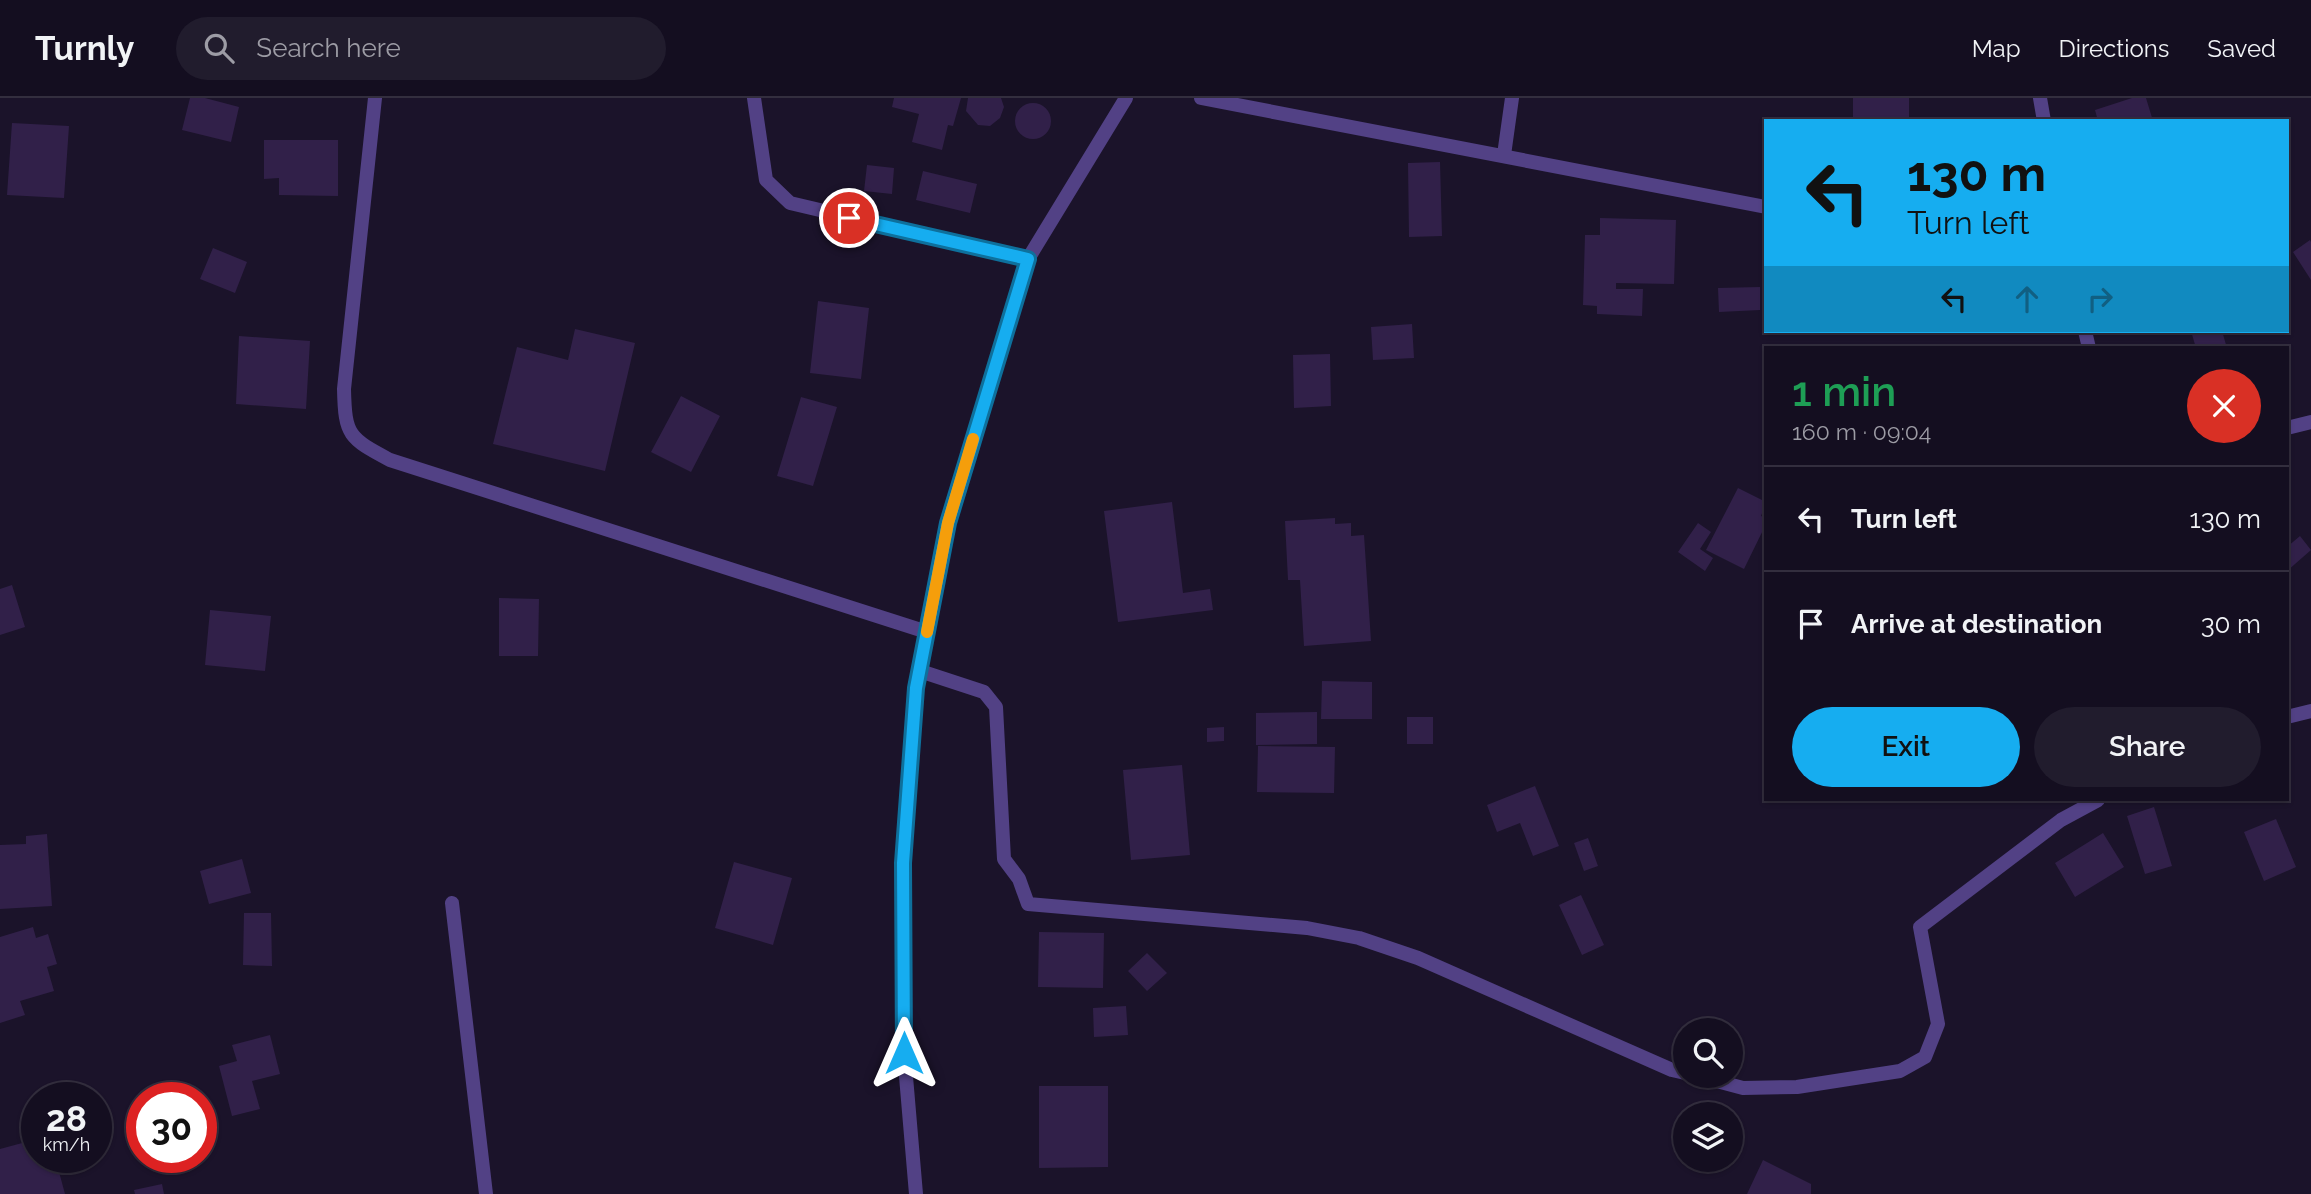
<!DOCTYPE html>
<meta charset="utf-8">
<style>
body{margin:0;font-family:Raleway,sans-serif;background:#211c2d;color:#f1f3f6;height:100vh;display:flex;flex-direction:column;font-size:26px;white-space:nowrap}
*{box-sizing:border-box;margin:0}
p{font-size:23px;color:#9d9ca5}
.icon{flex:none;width:38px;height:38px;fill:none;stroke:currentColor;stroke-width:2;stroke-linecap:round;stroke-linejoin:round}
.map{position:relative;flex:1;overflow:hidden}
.details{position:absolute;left:1764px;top:248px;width:525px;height:455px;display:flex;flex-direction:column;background:#140e20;border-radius:0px;box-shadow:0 2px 5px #0004,0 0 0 2px #332e3e}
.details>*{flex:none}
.hud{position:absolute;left:1764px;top:21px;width:525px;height:214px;border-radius:0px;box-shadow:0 2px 5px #0004,0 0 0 2px #332e3e;background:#16adf0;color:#111;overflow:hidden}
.fabs{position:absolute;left:1673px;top:920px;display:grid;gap:14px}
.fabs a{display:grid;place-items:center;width:70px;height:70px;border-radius:50%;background:#140e20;box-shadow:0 2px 5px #0004,0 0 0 2px #332e3e;font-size:35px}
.speed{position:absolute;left:21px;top:984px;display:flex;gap:14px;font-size:35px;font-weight:700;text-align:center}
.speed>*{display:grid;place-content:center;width:91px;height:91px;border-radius:50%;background:#140e20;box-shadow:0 2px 5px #0004,0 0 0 2px #332e3e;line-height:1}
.speed small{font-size:18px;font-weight:400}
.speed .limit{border:10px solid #d22;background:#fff;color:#111}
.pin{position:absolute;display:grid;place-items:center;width:60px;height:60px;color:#fff;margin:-30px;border:4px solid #fff;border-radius:50%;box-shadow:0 2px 7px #0007}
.me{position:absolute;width:77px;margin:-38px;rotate:0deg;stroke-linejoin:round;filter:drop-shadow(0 0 5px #0008)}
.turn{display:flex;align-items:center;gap:24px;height:147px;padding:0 28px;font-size:32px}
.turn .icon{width:91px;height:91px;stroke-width:2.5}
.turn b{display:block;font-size:49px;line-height:60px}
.lanes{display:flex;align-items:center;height:66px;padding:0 28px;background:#0003;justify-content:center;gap:35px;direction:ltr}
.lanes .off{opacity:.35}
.round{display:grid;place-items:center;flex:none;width:74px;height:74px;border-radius:37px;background:#211c2d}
.summary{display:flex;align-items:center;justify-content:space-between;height:119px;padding:0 28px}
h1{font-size:42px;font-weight:600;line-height:52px;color:#1e9e55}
.cta{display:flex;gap:14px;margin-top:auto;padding:14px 28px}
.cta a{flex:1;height:80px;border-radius:42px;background:#16adf0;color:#111;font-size:28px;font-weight:600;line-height:80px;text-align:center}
.cta a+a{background:#211c2d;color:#f1f3f6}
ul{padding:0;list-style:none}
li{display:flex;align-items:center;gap:21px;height:105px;padding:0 28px;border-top:2px solid #332e3e}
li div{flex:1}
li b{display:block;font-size:26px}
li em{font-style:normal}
header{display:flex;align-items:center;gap:42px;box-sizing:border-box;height:98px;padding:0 35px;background:#140e20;border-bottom:2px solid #332e3e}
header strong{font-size:33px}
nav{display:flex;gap:38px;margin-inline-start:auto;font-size:24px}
.search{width:490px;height:63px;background:#211c2d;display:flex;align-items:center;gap:18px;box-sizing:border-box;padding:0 24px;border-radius:38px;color:#9d9ca5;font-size:26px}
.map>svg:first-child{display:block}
.building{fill:#312049}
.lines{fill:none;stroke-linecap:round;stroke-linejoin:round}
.minor{stroke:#524185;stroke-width:14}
.route-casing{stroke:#0e709c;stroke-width:18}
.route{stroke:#16adf0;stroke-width:12}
.slow{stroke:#f59e0b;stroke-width:12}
</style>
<header>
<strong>Turnly</strong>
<div class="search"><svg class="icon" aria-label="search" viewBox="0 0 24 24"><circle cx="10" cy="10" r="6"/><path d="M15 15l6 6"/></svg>Search here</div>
<nav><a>Map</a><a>Directions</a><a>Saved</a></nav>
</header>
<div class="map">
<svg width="2311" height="1096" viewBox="0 0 2311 1096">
<rect width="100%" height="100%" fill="#1b132a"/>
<path class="building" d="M190,0H205L239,9L231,44L182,32Z
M894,0H961L953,28L948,27L942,52L912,44L919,16L892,9Z
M968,0H1001L1004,9L1000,20L990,28L978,27L966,13Z
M1853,0H1909V23H1853Z
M2132,0H2146L2153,23H2098L2095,12Z
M1015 23a18 18 0 1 1 36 0a18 18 0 1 1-36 0Z
M12,25L69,28L64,100L7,97Z
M264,42H338V98L279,97V80L264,81Z
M1440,64L1442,138L1409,139L1408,65Z
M867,67L894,70L892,96L864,93Z
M923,73L977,86L970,115L916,102Z
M1600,120L1676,122L1674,186L1616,185V191H1643L1642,218L1597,216V208L1583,207L1585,137H1600Z
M2310,142L2311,144V182L2293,154Z
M213,150L247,164L235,195L200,181Z
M1760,189V212L1719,214L1718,190Z
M818,203L869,210L861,281L810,275Z
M1412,226L1414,260L1373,262L1371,229Z
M575,231L635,245L605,373L493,346L517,249L568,262Z
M2191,233H2222L2227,250H2196Z
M239,238L310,243L306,311L236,306Z
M1330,256L1331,308L1294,310L1293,257Z
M681,298L720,318L691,374L651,354Z
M801,299L837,309L813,388L777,378Z
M1738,390L1766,404L1761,418L1766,420V426L1744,471L1706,452Z
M1172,404L1183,495L1210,491L1213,512L1118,524L1104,413Z
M1335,420V426L1351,425V438L1364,437L1371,543L1304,548L1300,482H1288L1285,423Z
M1698,425L1711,434L1700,451L1713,460L1705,473L1678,454Z
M2300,438L2311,452L2287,473V449Z
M12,487L25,529L0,537V491Z
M499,500L539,501L538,558H499Z
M210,512L271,518L265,573L205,567Z
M1322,583L1372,584V621H1321Z
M1317,614V646L1256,647V615Z
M1407,619H1433V646H1407Z
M1224,629V643L1207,644V630Z
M1258,648L1335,649L1334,695L1257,694Z
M1182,667L1190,757L1131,762L1123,672Z
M1535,688L1559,748L1533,758L1520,725L1497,734L1487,707Z
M2154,709L2172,768L2145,776L2127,718Z
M2276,721L2296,769L2264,783L2244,734Z
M2103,735L2124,769L2075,799L2055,765Z
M47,736L52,808L0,811V747L26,746V738Z
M1588,740L1598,768L1584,773L1574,745Z
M242,761L251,795L209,806L200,773Z
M734,764L792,780L773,847L715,830Z
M1581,797L1604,847L1582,857L1559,807Z
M244,815H271L272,868L243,867Z
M33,829L36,840L48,836L57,866L47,869L54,893L20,903L25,917L0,925V839Z
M1039,834L1104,835L1103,890L1038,889Z
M1147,855L1167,875L1147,893L1128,873Z
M1126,908L1128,937L1094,939L1093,910Z
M270,937L280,976L252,983L260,1011L232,1018L219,968L237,963L232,947Z
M1039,988H1108V1069L1039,1070Z
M37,1041V1059H55L65,1096H0V1051Z
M1763,1062L1811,1086V1096H1747Z
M162,1086L164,1096H135L134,1092Z"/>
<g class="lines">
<path class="minor" d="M375,0L344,291C345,338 349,340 390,362L927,534
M754,0L766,82L790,105L1028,161
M1201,0L1766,109
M2040,0L2044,23
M1504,57L1512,0
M2085,233L2089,250
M2287,330L2311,324
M920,573L984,594L996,609L1004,761L1019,781L1028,806L1307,830L1359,840L1418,860L1672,972L1685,975
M2287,619L2311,613
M452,805L486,1096
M1698,978L1743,990L1797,989L1900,973L1925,959L1938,926L1920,829L2061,722L2098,702
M916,1096L904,955L903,765L916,590L948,425L1028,161L1126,0"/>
</g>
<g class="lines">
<g class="route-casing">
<path id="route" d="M849,120L1028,161L948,425L916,590L903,765L904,955"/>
</g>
<use href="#route" class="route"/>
<path class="slow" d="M927,534L948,425L973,341"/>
</g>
</svg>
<div class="fabs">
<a><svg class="icon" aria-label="search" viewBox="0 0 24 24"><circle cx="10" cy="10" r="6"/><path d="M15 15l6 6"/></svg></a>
<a><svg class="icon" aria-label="layers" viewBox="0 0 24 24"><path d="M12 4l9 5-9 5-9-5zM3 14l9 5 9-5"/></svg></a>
</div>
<div class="speed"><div>28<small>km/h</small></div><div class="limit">30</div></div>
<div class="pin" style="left:849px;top:120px;background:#d93025"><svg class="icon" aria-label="arrive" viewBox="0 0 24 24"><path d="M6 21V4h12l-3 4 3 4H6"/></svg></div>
<svg class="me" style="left:904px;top:955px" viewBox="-20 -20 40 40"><path d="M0-17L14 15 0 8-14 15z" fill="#16adf0" stroke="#fff" stroke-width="4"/></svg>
<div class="hud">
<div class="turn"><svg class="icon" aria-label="left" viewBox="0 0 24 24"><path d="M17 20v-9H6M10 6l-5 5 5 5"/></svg><div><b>130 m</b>Turn left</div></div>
<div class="lanes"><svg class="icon" aria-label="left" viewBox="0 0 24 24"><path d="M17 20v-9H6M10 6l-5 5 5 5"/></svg><svg class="icon off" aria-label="ahead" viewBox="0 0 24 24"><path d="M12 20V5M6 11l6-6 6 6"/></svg><svg class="icon off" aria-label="right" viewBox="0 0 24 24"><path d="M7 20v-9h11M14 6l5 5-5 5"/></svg></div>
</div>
<section class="details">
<div class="summary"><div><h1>1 min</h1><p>160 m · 09:04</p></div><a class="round" style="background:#d93025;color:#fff"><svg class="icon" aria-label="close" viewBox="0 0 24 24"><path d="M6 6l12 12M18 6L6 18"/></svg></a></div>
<ul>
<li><svg class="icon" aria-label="left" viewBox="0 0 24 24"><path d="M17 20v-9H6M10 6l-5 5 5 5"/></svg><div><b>Turn left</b></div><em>130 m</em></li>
<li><svg class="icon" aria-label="arrive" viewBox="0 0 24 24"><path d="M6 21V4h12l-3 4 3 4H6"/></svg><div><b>Arrive at destination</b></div><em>30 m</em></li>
</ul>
<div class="cta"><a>Exit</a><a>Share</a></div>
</section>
</div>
